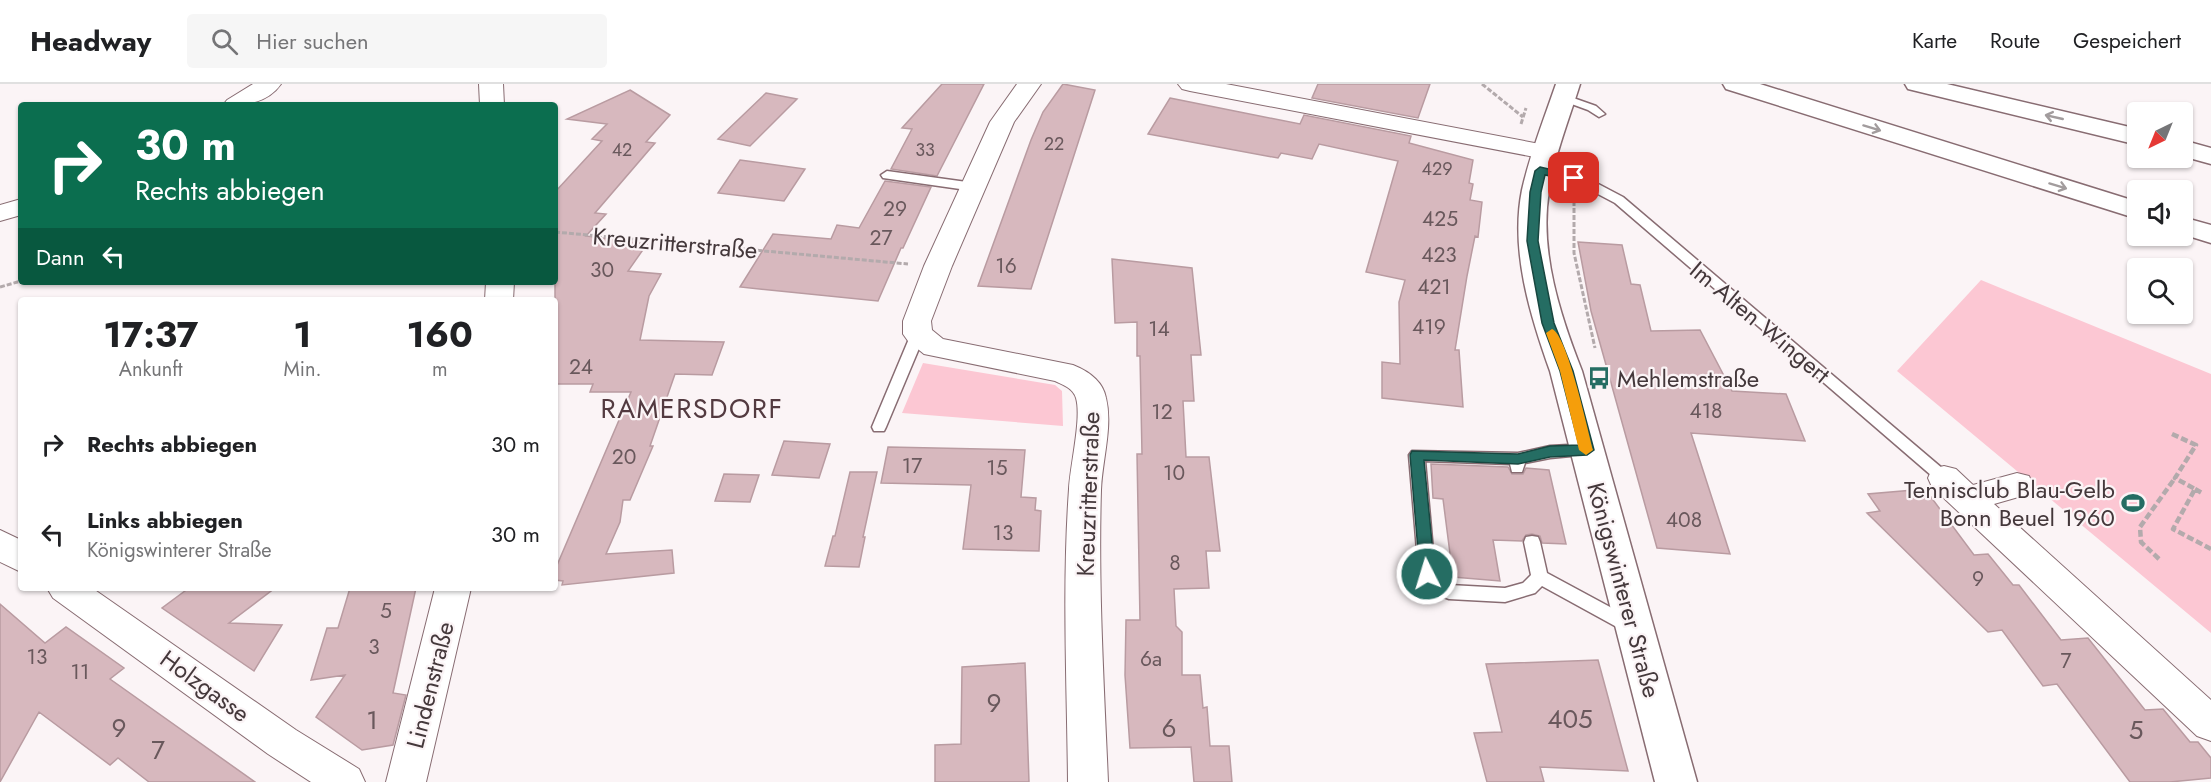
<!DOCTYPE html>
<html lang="de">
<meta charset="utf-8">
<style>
body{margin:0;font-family:Jost,sans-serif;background:#f6f6f6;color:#202124;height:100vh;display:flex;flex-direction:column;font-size:22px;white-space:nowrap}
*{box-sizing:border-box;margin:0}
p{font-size:20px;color:#757577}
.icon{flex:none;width:33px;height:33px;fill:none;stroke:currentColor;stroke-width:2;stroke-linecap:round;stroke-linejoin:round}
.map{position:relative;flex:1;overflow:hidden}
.side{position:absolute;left:18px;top:213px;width:540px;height:294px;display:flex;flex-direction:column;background:#fff;border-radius:6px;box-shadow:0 2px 4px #0004}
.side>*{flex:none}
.guide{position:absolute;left:18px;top:18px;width:540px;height:183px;border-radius:6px;box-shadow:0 2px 4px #0004;background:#0b6e4f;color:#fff;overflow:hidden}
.needle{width:39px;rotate:223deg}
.fabs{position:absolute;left:2127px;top:18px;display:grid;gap:12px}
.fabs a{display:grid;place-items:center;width:66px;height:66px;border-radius:6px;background:#fff;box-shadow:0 2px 4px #0004;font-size:30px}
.pin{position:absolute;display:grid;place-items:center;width:51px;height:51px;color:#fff;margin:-26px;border-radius:12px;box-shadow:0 3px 9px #0006}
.me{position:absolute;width:66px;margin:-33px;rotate:355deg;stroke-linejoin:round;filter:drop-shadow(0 0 4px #0008)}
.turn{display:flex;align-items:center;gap:21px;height:126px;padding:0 18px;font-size:27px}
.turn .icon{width:78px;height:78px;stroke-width:2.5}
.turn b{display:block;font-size:42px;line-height:51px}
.then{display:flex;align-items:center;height:57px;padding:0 18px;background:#0003;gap:12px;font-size:22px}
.eta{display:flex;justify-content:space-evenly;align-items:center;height:102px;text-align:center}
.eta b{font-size:36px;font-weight:700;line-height:42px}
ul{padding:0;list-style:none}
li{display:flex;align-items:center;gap:18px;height:90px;padding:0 18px}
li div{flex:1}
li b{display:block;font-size:22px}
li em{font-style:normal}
header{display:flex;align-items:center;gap:36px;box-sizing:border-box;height:84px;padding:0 30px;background:#fff;border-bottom:2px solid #e0e0e0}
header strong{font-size:28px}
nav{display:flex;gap:33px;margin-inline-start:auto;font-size:21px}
.search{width:420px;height:54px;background:#f6f6f6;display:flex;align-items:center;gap:15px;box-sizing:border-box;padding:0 21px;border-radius:6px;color:#757577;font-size:22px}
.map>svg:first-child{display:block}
.green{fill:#fcc7d3}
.building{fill:#d7b8be;stroke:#b99ba1;stroke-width:1.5}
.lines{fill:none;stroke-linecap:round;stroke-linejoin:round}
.service-casing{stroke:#886c72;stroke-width:3}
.minor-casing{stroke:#886c72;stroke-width:2}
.secondary-casing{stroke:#886c72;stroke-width:3}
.motorway-casing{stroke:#886c72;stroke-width:3}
.path-far1{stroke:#b3aaac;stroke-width:3;stroke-dasharray:5 2;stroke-linecap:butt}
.path{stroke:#b3aaac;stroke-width:4.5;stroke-dasharray:7 3;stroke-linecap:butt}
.service{fill:#fff;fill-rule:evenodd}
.minor{fill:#fff;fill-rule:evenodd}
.secondary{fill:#fff;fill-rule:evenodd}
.motorway{fill:#fff;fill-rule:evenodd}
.oneway{stroke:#a29c9d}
.route{fill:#256d63;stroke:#184740;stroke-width:1.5}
.slow{fill:#f59e0b}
.labels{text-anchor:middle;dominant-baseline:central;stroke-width:4.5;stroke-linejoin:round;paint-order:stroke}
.far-number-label{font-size:18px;fill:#69585c}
.number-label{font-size:21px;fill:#69585c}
.street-label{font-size:24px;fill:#44383b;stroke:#fbf4f6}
.poi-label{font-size:24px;fill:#44383b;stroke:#fbf4f6;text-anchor:start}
.near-number-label{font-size:26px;fill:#69585c}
.quarter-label{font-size:27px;letter-spacing:1.5px;fill:#533a40;stroke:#fbf4f6}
</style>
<header>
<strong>Headway</strong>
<div class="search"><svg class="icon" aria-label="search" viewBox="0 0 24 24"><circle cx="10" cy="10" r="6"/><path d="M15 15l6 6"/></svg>Hier suchen</div>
<nav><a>Karte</a><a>Route</a><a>Gespeichert</a></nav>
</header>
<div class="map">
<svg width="2211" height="698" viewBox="0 0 2211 698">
<rect width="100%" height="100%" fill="#fbf4f6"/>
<path class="green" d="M1981,196L2211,290V549L1897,287Z
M923,279L1055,301L1062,307L1063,342L902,329Z"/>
<path class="building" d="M942,0H984L937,92L891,85L912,45L902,44Z
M1063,0L1095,6L1031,205L978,202L1031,56L1043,28Z
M1318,0H1430L1418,34L1312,14Z
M630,6L670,31L646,58L655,59L595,129L606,130L586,152L647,160L628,187L661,190L649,212L640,256L724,258L712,291L675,290L650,362H653L630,416H623L620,438L606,470L672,466L674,489L562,501L563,497L555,496V486L631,308H590L593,300H555V108L602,57L592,55L607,40L567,35Z
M766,9L797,15L750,62L718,55Z
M1170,14L1300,40L1304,31L1411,52L1409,59L1473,76L1469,99L1473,100L1470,116L1482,118L1478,153L1475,152L1467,192L1455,266H1459L1463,323L1382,314V278L1400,280L1399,218L1405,196L1366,188L1398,77L1319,60L1312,75L1281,69L1278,74L1148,50Z
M740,76L805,85L784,117L718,109Z
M885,97L931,103L903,164H901L878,217L740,203L773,150L831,155L837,141L859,144Z
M1578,158L1622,161L1631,200L1640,201L1651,247L1700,246L1732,307L1786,310L1805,357L1691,349L1730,470L1657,464L1591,227Z
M1112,175L1192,184L1201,271H1191L1194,317H1183L1186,373H1209L1220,467H1206L1209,504L1174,505L1176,542L1182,548V591H1200L1203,624L1207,623L1210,662H1229L1232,698H1194L1191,663L1130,664L1125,591L1126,536H1140L1137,370H1142L1140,272H1137V238L1115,239Z
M784,357L830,360L819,394L772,391Z
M888,363L1025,366L1021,413L1036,414L1035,426L1041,427L1039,467L963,465L971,401L881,399Z
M1431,380L1508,383L1512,390H1523L1526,384L1549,386L1566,460L1542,459L1540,452L1532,450L1526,451L1522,457L1493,456L1500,497L1453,493L1443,415L1433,414Z
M850,388H877L863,453H865L859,483L825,482L833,452H835Z
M724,390L759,391L750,418L715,417Z
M1925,405L1974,471L1988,470L2013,501H2019L2061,556L2088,554L2145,626L2163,625L2190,658H2198L2211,674V694L2170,698H2130L2057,600L2043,602L2002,546L1988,548L1867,429L1880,427L1868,410Z
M189,504H275L229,539L282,541L254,587L162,524Z
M350,504H416L393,609L406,611L393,661L362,666L316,633L345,591L311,596L327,544H338Z
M0,520L45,559L66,543L124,584L110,595L255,698H149L118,674L110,681L39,628L0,698Z
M1598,576L1628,687L1540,683L1544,698H1487L1474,649L1502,648L1486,580Z
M1025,579L1029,698H935V661L961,660L962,583Z"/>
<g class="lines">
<g class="service-casing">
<path id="service" d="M1562,10L1596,22L1605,30L1599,33L1588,26L1558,15V11Z
M1540,83L1585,93L1623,113L1949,390L1952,394L1949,398H1939L1615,119L1577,99L1536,90L1534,87Z
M887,87L974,99L980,103L974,107L883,94L881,91Z
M918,245L925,250L886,343L884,347H874L872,343L911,250Z
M1587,360L1592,362L1595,366L1592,370L1550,374L1525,379L1522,388H1512L1510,380L1425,377L1435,489L1440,497L1450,501L1505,504L1523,499L1531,491L1524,458L1526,453L1532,452L1538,453L1540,458L1547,489L1636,537L1639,542L1636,547L1630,549L1624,547L1542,502L1535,509L1505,518L1449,515L1428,507L1419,490L1409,371L1412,367L1518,369L1550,362Z"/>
</g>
<g class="minor-casing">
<path id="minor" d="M253,0H281C267,20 245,21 223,21L227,16Z
M479,0H503L504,21H480Z
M1017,0H1041L1014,38L952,182L931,237L932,246L943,255L1073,281C1088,287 1103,297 1106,314C1113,343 1102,377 1101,406C1098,503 1104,601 1108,698H1068C1067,601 1062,502 1069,405C1070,382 1082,334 1076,314C1073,304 1063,301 1055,297L924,270L908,257L903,250V237L924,182L990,38Z
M1178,0H1226L1545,61L1554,63L1557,68L1554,73L1545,75L1190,7L1182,5Z
M21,115V131L0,137V121Z
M486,198H514L513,216H485Z
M1944,382L1956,385L1973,401L2017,389L2029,392L2033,401L2029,410L1994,420L2211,616V657L2197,652L1932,403L1928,394L1932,385Z
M0,446L21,456V488L0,478Z
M47,504H92L296,646L359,685L365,698H311L268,670L53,514Z
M435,504H471L426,698H386Z"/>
</g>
<g class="secondary-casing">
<path id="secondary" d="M1556,0H1580C1569,35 1555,70 1549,107C1539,167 1560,231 1582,287L1697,698H1655L1550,287C1530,231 1510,166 1522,106C1530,70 1544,35 1556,0Z"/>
</g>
<g class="motorway-casing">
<path id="motorway" d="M1723,0H1760L2138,118V135L1726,5Z
M1905,0H1947L2138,45V61L1908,5Z
M2182,56L2211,64V80L2182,72Z
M2182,133L2211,141V159L2182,150Z"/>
</g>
<path class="path-far1" d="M1482,0L1523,33
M1521,40L1526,24
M1574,117V169L1595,264
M555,148L908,180
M0,203L21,197"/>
<path class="path" d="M2172,350L2196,361L2175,394L2195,405L2173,445L2211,465
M2195,405L2202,409
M2159,475L2141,458L2140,443L2175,394"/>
<use href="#service" class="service"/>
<use href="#minor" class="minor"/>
<use href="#secondary" class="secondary"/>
<use href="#motorway" class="motorway"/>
</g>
<defs><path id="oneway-shaft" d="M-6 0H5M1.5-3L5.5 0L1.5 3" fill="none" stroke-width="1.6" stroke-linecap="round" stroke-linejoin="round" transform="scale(1.5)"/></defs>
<g class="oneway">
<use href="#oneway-shaft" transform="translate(2054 33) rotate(-167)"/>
<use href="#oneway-shaft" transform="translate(1872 44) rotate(17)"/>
<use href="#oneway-shaft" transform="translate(2058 102) rotate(17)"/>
</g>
<path class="route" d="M1540,83L1578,92L1580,94L1574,97L1545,91L1541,108L1538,157L1554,239L1573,287L1594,366L1587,371L1550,373L1518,380L1424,376L1435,490L1433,495H1422L1420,490L1410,371L1412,367L1518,370L1550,362L1579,361L1560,287L1542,239L1527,157L1530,108L1535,87Z"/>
<path class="slow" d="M1552,245C1567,250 1588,347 1593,366L1586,371L1579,366L1560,287L1546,249Z"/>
<defs>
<g id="bus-bare" transform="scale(1.8)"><path d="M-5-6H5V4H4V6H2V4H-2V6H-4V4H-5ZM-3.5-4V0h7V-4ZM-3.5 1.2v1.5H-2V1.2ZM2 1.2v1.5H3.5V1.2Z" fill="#256d63" stroke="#fbf4f6" stroke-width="2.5" paint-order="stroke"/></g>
<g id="stadium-bare" transform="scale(1.8)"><path d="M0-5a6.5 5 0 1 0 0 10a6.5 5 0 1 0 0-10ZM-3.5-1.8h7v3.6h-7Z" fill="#256d63" stroke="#fbf4f6" stroke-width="2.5" paint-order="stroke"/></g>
</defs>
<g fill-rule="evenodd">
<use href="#bus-bare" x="1599" y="294"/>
<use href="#stadium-bare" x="2133" y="419"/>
</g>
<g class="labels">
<g class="far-number-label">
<text x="1054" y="60">22</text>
<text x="622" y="66">42</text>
<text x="925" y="66">33</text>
<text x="1437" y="85">429</text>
</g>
<g class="number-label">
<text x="895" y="125">29</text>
<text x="1440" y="135">425</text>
<text x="881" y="154">27</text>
<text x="1439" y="171">423</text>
<text x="1006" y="182">16</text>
<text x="602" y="186">30</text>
<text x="1434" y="203">421</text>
<text x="1429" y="243">419</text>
<text x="1159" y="245">14</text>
<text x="581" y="283">24</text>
<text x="1706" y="327">418</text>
<text x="1162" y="328">12</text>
<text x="624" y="373">20</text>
<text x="912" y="382">17</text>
<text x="997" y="384">15</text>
<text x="1174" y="389">10</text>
<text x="1684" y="436">408</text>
<text x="1003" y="449">13</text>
<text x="1175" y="479">8</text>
<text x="1978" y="495">9</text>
<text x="386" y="527">5</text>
<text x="374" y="563">3</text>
<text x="37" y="573">13</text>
<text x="1151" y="575">6a</text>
<text x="2066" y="577">7</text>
<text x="80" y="588">11</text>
</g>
<g class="street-label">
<text transform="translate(675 159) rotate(5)">Kreuzritterstraße</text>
<text transform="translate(1760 238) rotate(40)">Im Alten Wingert</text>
<text transform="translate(1088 410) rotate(-88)">Kreuzritterstraße</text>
<text transform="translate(1624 506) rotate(75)">Königswinterer Straße</text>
<text transform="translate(430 601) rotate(-76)">Lindenstraße</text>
<text transform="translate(205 602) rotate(36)">Holzgasse</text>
</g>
<g class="poi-label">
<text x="1617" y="294">Mehlemstraße</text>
<text x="2115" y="405" text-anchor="end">Tennisclub Blau-Gelb<tspan x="2115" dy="28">Bonn Beuel 1960</tspan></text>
</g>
<g class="near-number-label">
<text x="994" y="619">9</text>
<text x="1570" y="635">405</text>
<text x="372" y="636">1</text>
<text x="119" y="644">9</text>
<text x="1169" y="644">6</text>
<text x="2136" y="646">5</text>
<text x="158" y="666">7</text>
</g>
<g class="quarter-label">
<text x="692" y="324">RAMERSDORF</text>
</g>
</g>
</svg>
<div class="fabs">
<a><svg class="needle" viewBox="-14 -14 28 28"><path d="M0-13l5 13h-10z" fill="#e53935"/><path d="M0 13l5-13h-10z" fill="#757577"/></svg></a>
<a><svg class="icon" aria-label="sound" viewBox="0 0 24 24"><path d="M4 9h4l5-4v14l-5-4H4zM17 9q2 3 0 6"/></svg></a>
<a><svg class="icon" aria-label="search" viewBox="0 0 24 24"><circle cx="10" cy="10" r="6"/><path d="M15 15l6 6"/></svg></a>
</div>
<div class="pin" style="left:1574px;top:94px;background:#d93025"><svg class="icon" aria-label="arrive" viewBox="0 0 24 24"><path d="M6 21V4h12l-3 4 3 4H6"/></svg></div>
<svg class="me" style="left:1427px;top:490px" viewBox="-20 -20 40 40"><circle r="17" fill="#256d63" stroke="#fff" stroke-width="3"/><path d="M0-11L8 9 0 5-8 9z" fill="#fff"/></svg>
<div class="guide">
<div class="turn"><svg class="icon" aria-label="right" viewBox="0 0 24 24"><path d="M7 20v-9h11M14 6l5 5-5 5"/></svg><div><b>30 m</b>Rechts abbiegen</div></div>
<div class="then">Dann<svg class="icon" aria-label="left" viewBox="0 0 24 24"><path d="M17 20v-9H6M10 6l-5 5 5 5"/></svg></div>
</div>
<section class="side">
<div class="eta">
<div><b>17:37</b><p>Ankunft</p></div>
<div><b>1</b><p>Min.</p></div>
<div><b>160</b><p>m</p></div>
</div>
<ul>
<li><svg class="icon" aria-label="right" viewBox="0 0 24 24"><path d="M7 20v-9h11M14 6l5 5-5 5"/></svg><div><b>Rechts abbiegen</b></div><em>30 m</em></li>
<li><svg class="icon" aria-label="left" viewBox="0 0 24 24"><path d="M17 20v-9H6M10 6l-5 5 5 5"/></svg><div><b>Links abbiegen</b><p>Königswinterer Straße</p></div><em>30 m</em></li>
</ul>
</section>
</div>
